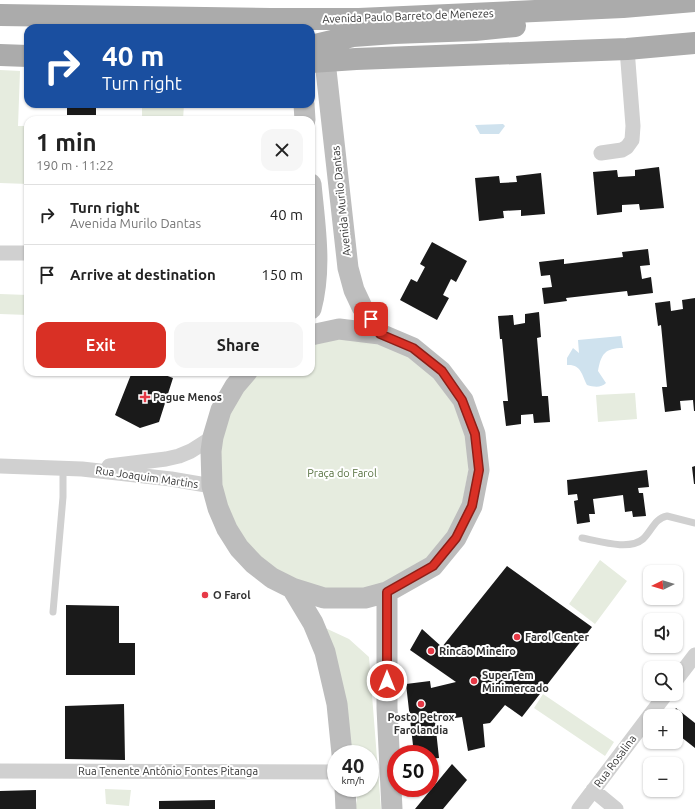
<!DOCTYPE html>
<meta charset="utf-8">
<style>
body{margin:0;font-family:Ubuntu,sans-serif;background:#f6f6f6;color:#222;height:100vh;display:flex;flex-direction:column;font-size:15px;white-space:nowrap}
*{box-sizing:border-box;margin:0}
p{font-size:13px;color:#767676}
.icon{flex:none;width:22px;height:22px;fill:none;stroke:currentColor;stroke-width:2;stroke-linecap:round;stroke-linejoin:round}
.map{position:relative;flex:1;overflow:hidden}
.details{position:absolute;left:24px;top:116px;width:291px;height:260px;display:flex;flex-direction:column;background:#fff;border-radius:12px;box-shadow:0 1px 3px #0004}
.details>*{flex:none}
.hud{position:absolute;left:24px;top:24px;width:291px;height:84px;border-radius:12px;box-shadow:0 1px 3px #0004;background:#1a4fa0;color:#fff;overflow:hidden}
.needle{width:26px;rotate:265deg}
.tools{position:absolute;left:643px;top:565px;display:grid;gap:8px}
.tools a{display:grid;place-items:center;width:40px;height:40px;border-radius:8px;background:#fff;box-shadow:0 1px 3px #0004;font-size:20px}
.speed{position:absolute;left:327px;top:745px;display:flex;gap:8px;font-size:20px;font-weight:700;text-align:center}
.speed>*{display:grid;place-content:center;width:52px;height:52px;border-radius:50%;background:#fff;box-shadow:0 1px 3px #0004;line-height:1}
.speed small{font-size:10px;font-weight:400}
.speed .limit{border:6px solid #d22;background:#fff;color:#111}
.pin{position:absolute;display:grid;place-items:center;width:34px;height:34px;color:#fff;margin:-17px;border-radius:8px;box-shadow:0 2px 6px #0006}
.me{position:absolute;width:44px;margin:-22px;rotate:0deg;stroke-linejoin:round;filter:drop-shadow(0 0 3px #0008)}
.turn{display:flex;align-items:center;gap:14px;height:84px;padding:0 12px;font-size:18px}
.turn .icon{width:52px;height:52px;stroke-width:2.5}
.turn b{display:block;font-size:28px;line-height:34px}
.round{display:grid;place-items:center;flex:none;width:42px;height:42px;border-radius:12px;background:#f6f6f6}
.overview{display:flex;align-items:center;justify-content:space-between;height:68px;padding:0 12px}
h1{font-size:24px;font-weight:700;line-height:30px}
.primary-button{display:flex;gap:8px;margin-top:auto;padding:8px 12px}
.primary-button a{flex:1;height:46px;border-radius:12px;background:#d93025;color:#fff;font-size:16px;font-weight:700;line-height:46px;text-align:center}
.primary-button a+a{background:#f6f6f6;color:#222}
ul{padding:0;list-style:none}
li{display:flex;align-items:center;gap:12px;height:60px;padding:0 12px;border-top:1px solid #e0e0e0}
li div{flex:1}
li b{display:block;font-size:15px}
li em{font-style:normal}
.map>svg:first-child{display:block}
.green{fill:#e6ecdf}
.water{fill:#cfe2ee}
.building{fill:#1a1a1a}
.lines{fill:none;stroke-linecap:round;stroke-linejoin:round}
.lane{stroke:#d0d0d0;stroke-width:7}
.street{stroke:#d0d0d0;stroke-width:15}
.secondary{stroke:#bdbdbd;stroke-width:21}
.primary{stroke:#ababab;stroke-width:22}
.route-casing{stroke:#8d1f18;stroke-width:10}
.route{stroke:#d93025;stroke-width:7}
.poi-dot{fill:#e63946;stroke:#fff;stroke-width:1.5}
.labels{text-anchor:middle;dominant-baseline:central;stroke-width:4;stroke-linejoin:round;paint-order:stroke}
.street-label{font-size:11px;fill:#333;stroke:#fff}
.poi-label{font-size:11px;font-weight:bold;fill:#333;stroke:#fff;text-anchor:start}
.park-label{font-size:11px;fill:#56703f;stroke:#fff}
</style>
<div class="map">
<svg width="695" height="809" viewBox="0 0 695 809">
<rect width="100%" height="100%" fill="#fff"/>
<path class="green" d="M0,70L20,71L18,126H28V184L0,183Z
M142,104H184L183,120H142Z
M0,294L28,295V315L0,314Z
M311,335L413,348L475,434L456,538L387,592L324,598L254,564L212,486L235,386L247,372H311Z
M635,393L637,419L598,422L596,395Z
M600,560L627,581L595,624L569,604Z
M321,626L349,639L369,657L381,809H355L357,800L355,788H370V754H352Z
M543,694L614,742L605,756L534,708Z
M105,789L131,790L129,806L106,804Z"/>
<path class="water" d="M503,124L505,126L499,134H480L475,125Z
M621,336L623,348C605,348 601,354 598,371L606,383C601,388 594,387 587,385C582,375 581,364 567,365V358L573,348L579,353L578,340Z"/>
<path class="building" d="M67,104H96V115H67Z
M659,167L664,208L640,210L639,204L622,205V212L597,215L593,172L617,170L618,177L635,176V170Z
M541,173L545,214L521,216V210L503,211L504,218L479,221L475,178L499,176L500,183L517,182L516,176Z
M432,242L467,261L456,282L451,279L443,295L449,298L437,320L400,300L411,279L417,282L425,267L420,264Z
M648,249L650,265L640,266L642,279L651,277L653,293L628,296L627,291L566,298L567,301L544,304L542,288L552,287L550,275L541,276L539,262L564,259V264L623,257L622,252Z
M695,298V411H694L693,400L680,401L681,410L665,412L662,387H667L661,325L658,326L655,303L670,301L671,311L683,309L682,300Z
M539,312L541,337L537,338L542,396H548L550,422L534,423L533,414L521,415V424L506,426L503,401H508L502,339H500L498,316L513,315L514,325L525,323V314Z
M132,372H157L173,378L159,422L140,428L115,415Z
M695,466V484H694L692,467Z
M647,470L649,487L638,488L639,493H643L646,516L633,517L632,511L625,512L623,495L593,499L595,514H589L590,522L577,524L574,501L578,500L577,494L568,495L567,480Z
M507,566L592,627L522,717L505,705L490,723L483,724L485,747L468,751L462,717L435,721L439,758L430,759V754H414L406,684L430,681L431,688L456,682L410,650L422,629L442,647Z
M66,605L119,606V643H135V675H66Z
M124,704L125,760L65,759V706Z
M676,708L695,723V748L676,733V716H671Z
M452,764L467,780L443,809H415Z
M36,790V809H0V791Z
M215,800V809H159V801Z"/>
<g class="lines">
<path class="lane" d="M582,538C599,541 629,551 643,539C651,532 655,518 667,516L695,523
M53,612L63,497V468"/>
<path class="street" d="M601,153L622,150L627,147L632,140L633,126L627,49
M0,253H28
M0,466L82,469L171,479L212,486
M109,466L166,459L179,456L191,451L213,437
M676,680L695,655
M0,771L336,772
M593,790L616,809
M579,809L666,694"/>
<path class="secondary" d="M325,61L348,268L354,290L362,307L380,334
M304,104L305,120
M311,184C315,226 322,268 311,309
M247,372L235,386L221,410L213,437L211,451L212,486L218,508L227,529L239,548L254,564L272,578L292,588L324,598H365L387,592L433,566L456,538L472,506L479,470L475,434L463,400L441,371L413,348L380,334L339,329L311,335
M292,588L313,623L325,652L337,704L342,754
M387,592V708L392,809
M345,788L346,809"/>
<path class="primary" d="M0,15L271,19H359L623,7L695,1
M311,46L353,36L394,33L475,30L515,26
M0,55L28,56
M311,62L356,59L627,49L695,43"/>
</g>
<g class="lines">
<g class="route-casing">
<path id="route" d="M371,319L380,334L413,348L442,371L462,400L475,434L479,470L472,506L456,538L433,566L387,592V681"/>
</g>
<use href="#route" class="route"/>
</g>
<g class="poi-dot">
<path d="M143 391h4v4h4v4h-4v4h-4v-4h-4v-4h4z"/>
<circle cx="205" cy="595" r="4"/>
<circle cx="517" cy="637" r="4"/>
<circle cx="431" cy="651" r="4"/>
<circle cx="474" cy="681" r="4"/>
<circle cx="421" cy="704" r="4"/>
</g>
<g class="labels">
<g class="street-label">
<text transform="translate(408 16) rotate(-2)">Avenida Paulo Barreto de Menezes</text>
<text transform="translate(341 201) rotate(-96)">Avenida Murilo Dantas</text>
<text transform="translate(147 477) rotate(8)">Rua Joaquim Martins</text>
<text transform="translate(615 761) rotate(-53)">Rua Rosalina</text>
<text x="168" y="771">Rua Tenente Antônio Fontes Pitanga</text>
</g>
<g class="poi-label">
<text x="153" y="397">Pague Menos</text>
<text x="213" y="595">O Farol</text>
<text x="525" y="637">Farol Center</text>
<text x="439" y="651">Rincão Mineiro</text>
<text x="482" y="675">SuperTem<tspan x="482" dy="13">Minimercado</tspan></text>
<text x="421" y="717" text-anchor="middle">Posto Petrox<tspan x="421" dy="13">Farolandia</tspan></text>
</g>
<g class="park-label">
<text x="342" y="473">Praça do Farol</text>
</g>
</g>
</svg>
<div class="tools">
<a><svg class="needle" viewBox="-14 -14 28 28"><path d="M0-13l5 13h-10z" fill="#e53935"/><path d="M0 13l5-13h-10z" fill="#767676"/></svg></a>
<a><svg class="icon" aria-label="sound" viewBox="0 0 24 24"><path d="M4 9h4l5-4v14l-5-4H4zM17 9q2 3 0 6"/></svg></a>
<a><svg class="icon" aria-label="search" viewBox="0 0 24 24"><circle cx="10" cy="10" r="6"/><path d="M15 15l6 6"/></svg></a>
<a>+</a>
<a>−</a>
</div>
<div class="speed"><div>40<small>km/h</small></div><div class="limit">50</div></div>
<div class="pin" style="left:371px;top:319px;background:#d93025"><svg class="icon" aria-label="arrive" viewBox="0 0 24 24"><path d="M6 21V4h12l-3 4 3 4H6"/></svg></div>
<svg class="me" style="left:387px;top:681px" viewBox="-20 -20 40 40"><circle r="17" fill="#d93025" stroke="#fff" stroke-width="3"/><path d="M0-11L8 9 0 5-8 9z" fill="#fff"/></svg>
<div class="hud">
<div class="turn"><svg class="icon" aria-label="right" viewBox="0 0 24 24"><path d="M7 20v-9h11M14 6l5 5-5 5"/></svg><div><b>40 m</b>Turn right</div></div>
</div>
<section class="details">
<div class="overview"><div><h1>1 min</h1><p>190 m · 11:22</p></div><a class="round"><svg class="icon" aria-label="close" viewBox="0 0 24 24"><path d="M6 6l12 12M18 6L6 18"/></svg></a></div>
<ul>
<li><svg class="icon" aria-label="right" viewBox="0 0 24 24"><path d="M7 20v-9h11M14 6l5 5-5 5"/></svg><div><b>Turn right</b><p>Avenida Murilo Dantas</p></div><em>40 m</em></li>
<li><svg class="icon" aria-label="arrive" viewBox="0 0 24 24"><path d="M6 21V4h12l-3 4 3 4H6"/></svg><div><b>Arrive at destination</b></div><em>150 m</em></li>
</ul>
<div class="primary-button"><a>Exit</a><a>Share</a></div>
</section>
</div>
